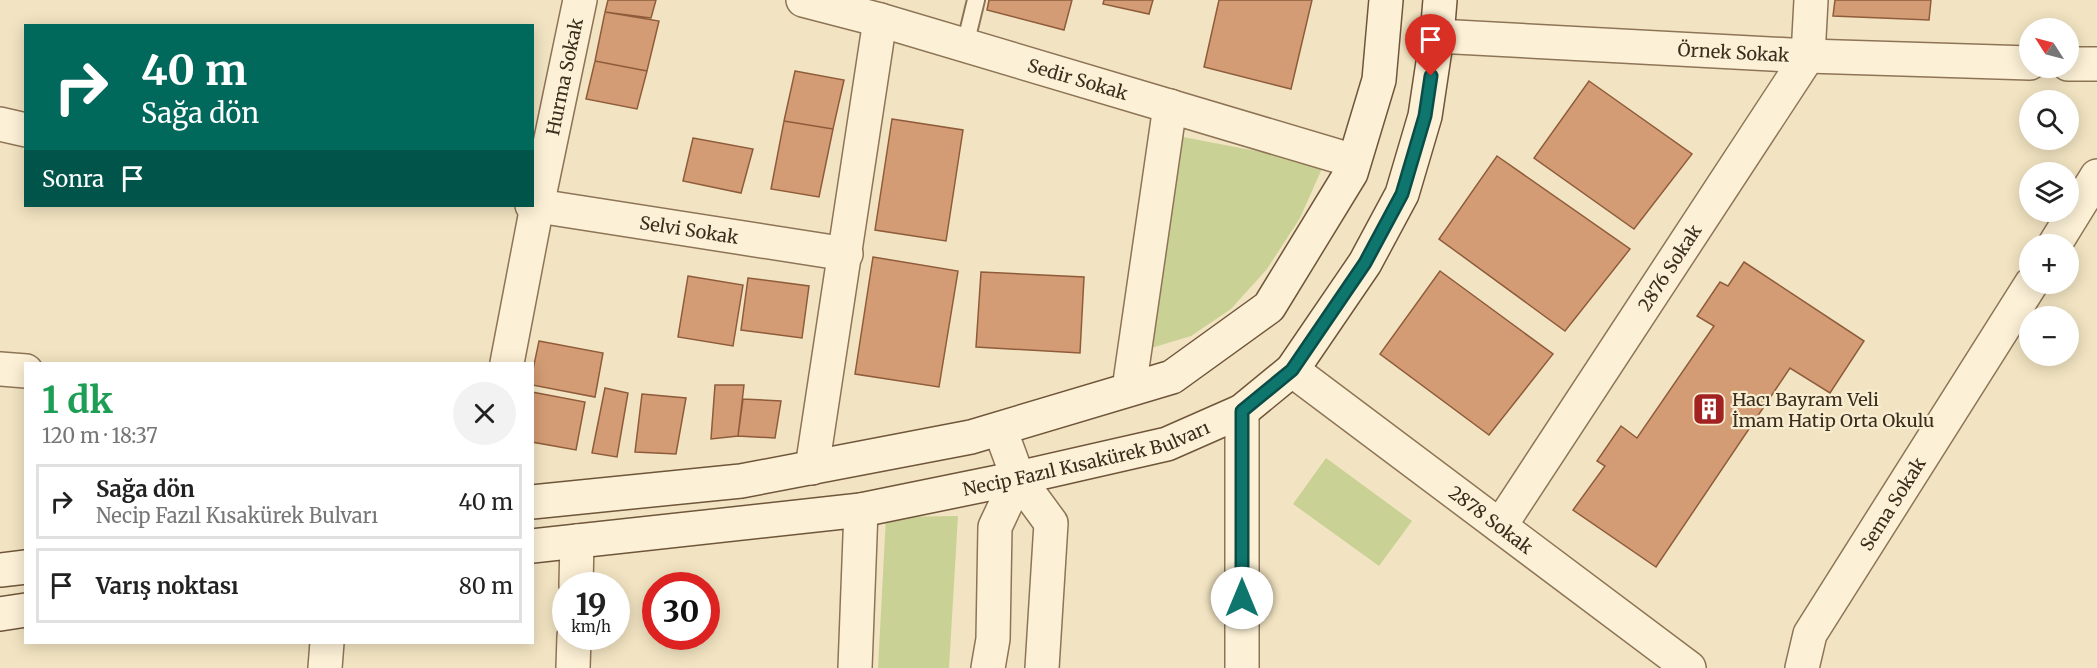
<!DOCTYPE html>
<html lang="tr">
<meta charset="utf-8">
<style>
body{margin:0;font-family:Merriweather,serif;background:#f2f2f2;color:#222;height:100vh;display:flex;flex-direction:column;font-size:22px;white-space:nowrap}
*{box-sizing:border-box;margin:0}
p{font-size:20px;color:#767676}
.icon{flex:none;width:33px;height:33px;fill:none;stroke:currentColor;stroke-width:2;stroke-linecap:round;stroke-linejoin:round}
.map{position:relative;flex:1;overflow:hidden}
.drawer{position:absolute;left:24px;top:362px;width:510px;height:282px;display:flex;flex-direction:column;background:#fff;border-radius:0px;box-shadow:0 3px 15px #0003}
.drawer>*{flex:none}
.guide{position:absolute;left:24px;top:24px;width:510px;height:183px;border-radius:0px;box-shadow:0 3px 15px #0003;background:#00695c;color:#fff;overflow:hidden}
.needle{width:39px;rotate:306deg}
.buttons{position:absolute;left:2019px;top:18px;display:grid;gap:12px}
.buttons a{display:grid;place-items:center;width:60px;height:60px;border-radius:50%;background:#fff;box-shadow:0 3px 15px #0003;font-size:30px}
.speed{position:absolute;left:552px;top:572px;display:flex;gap:12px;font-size:30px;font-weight:700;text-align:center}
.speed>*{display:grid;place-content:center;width:78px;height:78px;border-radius:50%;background:#fff;box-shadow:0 3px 15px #0003;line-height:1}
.speed small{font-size:15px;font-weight:400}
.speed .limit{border:9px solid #d22;background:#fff;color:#111}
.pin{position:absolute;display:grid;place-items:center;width:51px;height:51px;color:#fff;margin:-62px -26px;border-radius:50% 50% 50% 0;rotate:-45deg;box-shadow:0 0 6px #0007}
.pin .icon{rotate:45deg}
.me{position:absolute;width:66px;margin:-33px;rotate:0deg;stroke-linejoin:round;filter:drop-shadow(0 0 4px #0008)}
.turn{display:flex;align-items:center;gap:21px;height:126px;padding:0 18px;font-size:27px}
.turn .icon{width:78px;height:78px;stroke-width:2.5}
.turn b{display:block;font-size:42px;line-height:51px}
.then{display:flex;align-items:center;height:57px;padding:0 18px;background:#0003;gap:12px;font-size:22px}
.round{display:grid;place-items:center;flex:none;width:63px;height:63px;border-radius:32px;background:#f2f2f2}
.headline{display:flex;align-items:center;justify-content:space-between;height:102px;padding:0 18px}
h1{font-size:36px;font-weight:700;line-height:45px;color:#1e9e55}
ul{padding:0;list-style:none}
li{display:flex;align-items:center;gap:18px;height:75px;margin:0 12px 9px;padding:0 6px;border:3px solid #e0e0e0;border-radius:0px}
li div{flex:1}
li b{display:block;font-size:22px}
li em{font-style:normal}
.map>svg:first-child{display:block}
.green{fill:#cad195}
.building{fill:#d39c74;stroke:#8f5c3b;stroke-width:1.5}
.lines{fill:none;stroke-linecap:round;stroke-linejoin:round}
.lane-casing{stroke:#8e7457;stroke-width:20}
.street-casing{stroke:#8e7457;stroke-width:36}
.secondary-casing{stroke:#6f553a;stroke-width:36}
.lane{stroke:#fcf1d6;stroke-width:16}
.street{stroke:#fcf1d6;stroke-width:33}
.secondary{stroke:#fcf1d6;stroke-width:33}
.route-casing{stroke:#0a4d48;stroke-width:15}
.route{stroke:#0f766e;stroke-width:10}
.labels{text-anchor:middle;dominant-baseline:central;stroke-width:4.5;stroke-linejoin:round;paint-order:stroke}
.street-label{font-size:18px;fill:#3c2c1d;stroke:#f8eed2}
.poi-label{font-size:18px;fill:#3c2c1d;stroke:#f8eed2;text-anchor:start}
</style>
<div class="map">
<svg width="2097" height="668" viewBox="0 0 2097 668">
<rect width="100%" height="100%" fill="#f2e4c2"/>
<path class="green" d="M1178,136L1324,164L1300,218L1267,269L1231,309L1191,336L1148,349Z
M1326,458L1412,521L1379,566L1293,504Z
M958,516L949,668H878L886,517Z"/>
<path class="building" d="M608,0H656L651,18L605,12Z
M989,0H1072L1064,30L987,10Z
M1104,0H1153L1149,14L1103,4Z
M1219,0H1312L1291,89L1204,67Z
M1835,0H1931L1929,20L1833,16Z
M605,12L659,21L647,71L595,61Z
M595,61L647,71L637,109L586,99Z
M795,71L844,80L833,129L784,121Z
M1589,81L1692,154L1634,229L1534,158Z
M892,119L963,130L946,241L875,230Z
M784,121L833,129L819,197L771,189Z
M693,138L753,149L741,193L683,181Z
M1497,156L1630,249L1565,331L1439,239Z
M873,257L958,271L939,387L855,374Z
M1744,262L1864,341L1830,393L1790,368L1656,567L1573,510L1605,466L1597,461L1621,426L1637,438L1714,326L1697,316L1720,282L1728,286Z
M1440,271L1553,354L1489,435L1380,354Z
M981,272L1084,277L1080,353L976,347Z
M688,276L743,285L733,346L678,337Z
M748,278L809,286L802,338L741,330Z
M539,341L603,353L595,397L532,385V374Z
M715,385H744L738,436L711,439Z
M605,388L628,393L617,457L592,453Z
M532,392L585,402L576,450L532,442Z
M642,394L686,398L676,454L635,452Z
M743,399L781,401L775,438L738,436Z"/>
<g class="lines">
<g class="lane-casing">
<path id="lane" d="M965,45L976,0"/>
</g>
<g class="street-casing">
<g id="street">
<path id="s1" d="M803,0L880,20L1354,161"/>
<path id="s2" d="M1437,36L1808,56L2030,63"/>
<path d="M2068,64H2097"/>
<path d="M0,124L26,130"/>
<path id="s3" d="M532,205L846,254"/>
<path d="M2055,244L2097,176"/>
<path id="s4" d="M507,363L537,206L580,0"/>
<path d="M0,369L26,371"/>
<path id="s5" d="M1292,370L1689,668"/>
<path d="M1129,389L1170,106"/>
<path d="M1000,429L1018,478L1051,523L1042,668"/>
<path d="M812,468L880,20"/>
<path id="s6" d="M1500,526L1808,56L1811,0"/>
<path d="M576,585L577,541"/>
<path d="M325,668L327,642"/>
<path d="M573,668L574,636"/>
<path d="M855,668L861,510"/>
<path d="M988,668L993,639L995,527L1018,478"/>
<path d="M1242,668V411"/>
<path id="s7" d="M1802,668L1810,634L2031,284"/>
</g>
</g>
<g class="secondary-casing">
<g id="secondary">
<path d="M532,502L741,481L971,437L1172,377L1269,307L1351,173L1379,80L1386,0"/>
<path id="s8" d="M532,546L861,510L1018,478L1167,444L1242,411L1292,370L1365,263L1402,194L1425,116L1437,36L1440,0"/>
<path d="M0,570L26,567"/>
<path d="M0,614L26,610"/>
</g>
</g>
<use href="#lane" class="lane"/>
<use href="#street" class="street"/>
<use href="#secondary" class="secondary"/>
</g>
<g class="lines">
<g class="route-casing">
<path id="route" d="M1242,598V411L1292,370L1365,263L1402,194L1425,116L1431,76"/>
</g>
<use href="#route" class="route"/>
</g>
<defs>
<g id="building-square" transform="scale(1.725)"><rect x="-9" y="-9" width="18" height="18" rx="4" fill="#a22222" stroke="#f8eed2"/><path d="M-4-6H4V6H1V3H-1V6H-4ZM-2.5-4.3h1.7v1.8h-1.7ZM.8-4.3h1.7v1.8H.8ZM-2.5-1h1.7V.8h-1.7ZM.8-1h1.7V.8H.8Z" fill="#fff"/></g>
</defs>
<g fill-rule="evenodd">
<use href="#building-square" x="1709" y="409"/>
</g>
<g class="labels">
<g class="street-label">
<text stroke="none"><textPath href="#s2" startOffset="297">Örnek Sokak</textPath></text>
<text stroke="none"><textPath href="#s4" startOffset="292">Hurma Sokak</textPath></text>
<text stroke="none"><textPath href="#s1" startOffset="286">Sedir Sokak</textPath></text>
<text stroke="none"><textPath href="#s3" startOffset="159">Selvi Sokak</textPath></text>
<text stroke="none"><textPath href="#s6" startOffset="309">2876 Sokak</textPath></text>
<text stroke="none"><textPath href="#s8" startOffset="562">Necip Fazıl Kısakürek Bulvarı</textPath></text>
<text stroke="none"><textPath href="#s7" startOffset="189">Sema Sokak</textPath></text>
<text stroke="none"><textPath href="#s5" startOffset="249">2878 Sokak</textPath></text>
</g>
<g class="poi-label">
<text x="1732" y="399">Hacı Bayram Veli<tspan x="1732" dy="21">İmam Hatip Orta Okulu</tspan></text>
</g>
</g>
</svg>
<div class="buttons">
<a><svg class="needle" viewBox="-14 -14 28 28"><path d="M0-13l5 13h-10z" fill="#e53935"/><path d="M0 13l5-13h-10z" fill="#767676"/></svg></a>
<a><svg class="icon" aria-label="search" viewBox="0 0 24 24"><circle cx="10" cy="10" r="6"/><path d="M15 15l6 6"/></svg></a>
<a><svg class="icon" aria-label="layers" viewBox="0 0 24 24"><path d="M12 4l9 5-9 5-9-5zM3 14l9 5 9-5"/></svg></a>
<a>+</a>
<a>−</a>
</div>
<div class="speed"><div>19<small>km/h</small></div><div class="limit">30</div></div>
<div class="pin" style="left:1431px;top:76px;background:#d93025"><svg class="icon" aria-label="arrive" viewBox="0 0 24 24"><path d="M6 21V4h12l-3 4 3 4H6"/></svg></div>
<svg class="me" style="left:1242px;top:598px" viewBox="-20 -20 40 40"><circle r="19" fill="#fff"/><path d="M0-13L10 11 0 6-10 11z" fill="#0f766e"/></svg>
<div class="guide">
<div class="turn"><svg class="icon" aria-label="right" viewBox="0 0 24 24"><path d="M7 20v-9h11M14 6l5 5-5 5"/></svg><div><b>40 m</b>Sağa dön</div></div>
<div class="then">Sonra<svg class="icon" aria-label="arrive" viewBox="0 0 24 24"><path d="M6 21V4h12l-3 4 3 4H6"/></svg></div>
</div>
<section class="drawer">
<div class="headline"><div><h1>1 dk</h1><p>120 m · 18:37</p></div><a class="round"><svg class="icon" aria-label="close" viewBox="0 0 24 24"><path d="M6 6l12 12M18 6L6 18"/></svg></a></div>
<ul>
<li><svg class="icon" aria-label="right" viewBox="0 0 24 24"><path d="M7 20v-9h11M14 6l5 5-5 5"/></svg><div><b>Sağa dön</b><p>Necip Fazıl Kısakürek Bulvarı</p></div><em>40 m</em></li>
<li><svg class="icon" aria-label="arrive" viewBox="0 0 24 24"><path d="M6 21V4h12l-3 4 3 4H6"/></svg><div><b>Varış noktası</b></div><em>80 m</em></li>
</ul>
</section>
</div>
